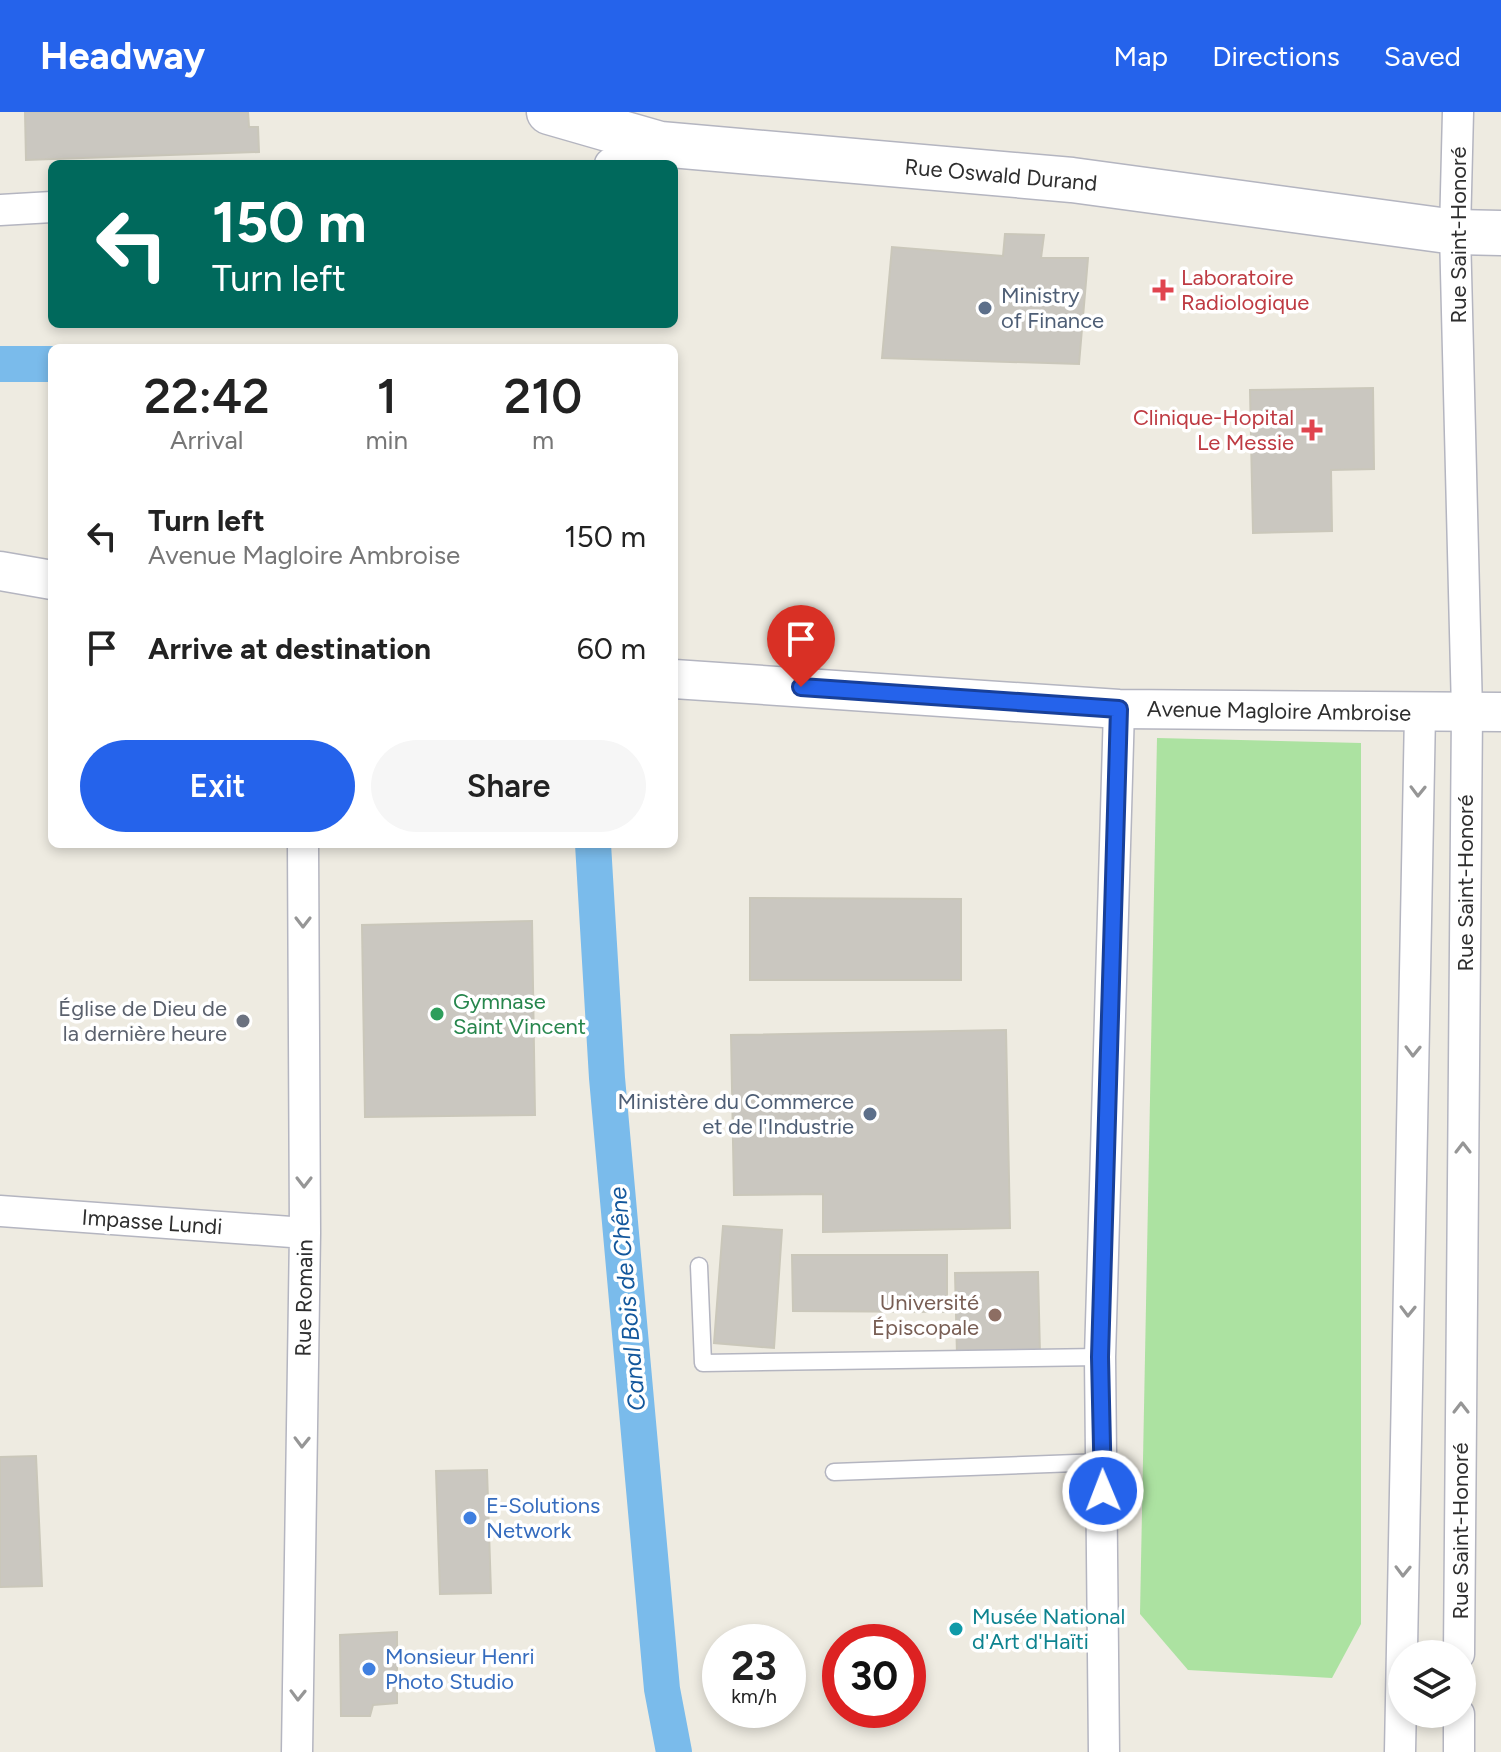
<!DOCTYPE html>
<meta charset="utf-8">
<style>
body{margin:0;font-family:Figtree,sans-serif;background:#f6f6f6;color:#222;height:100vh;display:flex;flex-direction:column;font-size:30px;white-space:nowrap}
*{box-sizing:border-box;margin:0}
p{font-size:26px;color:#767676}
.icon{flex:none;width:44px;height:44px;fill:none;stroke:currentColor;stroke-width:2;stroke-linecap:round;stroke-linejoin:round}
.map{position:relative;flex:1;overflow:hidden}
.drawer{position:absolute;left:48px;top:232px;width:630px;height:504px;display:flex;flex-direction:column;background:#fff;border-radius:12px;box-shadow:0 4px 12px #0003}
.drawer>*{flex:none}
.top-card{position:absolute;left:48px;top:48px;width:630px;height:168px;border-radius:12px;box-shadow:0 4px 12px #0003;background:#00695c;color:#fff;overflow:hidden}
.buttons{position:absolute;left:1388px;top:1528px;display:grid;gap:16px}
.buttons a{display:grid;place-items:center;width:88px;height:88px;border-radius:50%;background:#fff;box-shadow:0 4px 12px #0003;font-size:40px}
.speed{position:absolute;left:702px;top:1512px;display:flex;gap:16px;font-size:40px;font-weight:700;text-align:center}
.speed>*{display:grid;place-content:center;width:104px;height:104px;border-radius:50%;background:#fff;box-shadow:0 4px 12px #0003;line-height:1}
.speed small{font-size:20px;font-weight:400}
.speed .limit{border:12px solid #d22;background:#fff;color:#111}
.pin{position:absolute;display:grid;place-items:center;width:68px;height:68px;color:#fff;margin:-82px -34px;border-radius:50% 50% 50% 0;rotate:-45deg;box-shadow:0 0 8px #0007}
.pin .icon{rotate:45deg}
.me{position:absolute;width:88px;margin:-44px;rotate:359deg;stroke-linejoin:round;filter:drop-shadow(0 0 6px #0008)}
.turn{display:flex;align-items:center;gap:28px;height:168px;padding:0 32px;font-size:36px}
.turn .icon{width:104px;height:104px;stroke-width:2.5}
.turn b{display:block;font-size:56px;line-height:68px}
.eta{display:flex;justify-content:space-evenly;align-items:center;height:136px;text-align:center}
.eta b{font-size:48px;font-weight:600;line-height:56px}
.action{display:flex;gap:16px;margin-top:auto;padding:16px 32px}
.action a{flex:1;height:92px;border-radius:48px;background:#2563eb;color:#fff;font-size:32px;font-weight:600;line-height:92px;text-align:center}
.action a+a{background:#f6f6f6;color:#222}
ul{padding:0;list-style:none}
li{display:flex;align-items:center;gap:24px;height:112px;padding:0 32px}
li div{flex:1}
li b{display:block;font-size:30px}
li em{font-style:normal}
header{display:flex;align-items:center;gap:48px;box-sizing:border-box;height:112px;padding:0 40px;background:#2563eb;color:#fff}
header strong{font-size:38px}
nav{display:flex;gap:44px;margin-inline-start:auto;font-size:28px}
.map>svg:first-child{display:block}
.green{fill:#ace2a1}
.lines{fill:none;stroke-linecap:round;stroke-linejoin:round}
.canal{stroke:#7abbeb;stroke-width:36}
.building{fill:#cac7c0;stroke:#cac7ba;stroke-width:2}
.service-casing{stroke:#b4b5c0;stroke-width:19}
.minor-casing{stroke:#b4b5c0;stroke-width:33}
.tertiary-casing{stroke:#b4b5c0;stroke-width:41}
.secondary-casing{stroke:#b4b5c0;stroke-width:47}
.service{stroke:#fff;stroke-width:16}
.minor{stroke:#fff;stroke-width:30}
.tertiary{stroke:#fff;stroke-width:38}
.secondary{stroke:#fff;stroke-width:44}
.oneway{stroke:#969696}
.route-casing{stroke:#184099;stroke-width:20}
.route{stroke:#2563eb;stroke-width:14}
.health-dot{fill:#e0444e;stroke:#fff;stroke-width:3}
.service-dot{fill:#5c6f8a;stroke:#fff;stroke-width:3}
.leisure-dot{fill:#2e9e5b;stroke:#fff;stroke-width:3}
.worship-dot{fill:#6b7280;stroke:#fff;stroke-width:3}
.education-dot{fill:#8d6e63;stroke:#fff;stroke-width:3}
.shop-dot{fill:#3f7fe0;stroke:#fff;stroke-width:3}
.culture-dot{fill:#0f9aa8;stroke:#fff;stroke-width:3}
.labels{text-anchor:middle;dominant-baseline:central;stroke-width:7;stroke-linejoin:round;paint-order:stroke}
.street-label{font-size:22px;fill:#2e2e2e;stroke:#fff}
.health-label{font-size:22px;fill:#be3a42;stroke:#fff;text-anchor:start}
.service-label{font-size:22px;fill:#4e5e75;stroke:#fff;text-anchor:start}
.leisure-label{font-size:22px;fill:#27864d;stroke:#fff;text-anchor:start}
.worship-label{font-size:22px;fill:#5b616d;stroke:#fff;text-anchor:end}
.education-label{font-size:22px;fill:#785e54;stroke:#fff;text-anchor:end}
.shop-label{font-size:22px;fill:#366cbe;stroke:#fff;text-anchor:start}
.culture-label{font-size:22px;fill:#0d838f;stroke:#fff;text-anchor:start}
.water-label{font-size:24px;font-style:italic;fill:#13579c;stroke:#fff}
</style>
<header>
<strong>Headway</strong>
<nav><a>Map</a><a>Directions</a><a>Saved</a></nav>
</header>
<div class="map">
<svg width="1501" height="1640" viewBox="0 0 1501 1640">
<rect width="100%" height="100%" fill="#eeebe1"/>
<path class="green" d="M1157,626L1361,631V1512L1332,1566L1188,1558L1140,1502Z"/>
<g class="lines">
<path class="canal" d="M0,252H52
M593,732L607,966L662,1577L674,1640"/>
</g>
<path class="building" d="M25,0H248L249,15H258L259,40L26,48Z
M1005,122L1044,123L1041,146H1088L1079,252L882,246L892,135L1003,144Z
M1373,276L1374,357L1331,358L1332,419L1253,421L1250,278Z
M750,786L961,787V868H750Z
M532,809L535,1003L365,1005L362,813Z
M1006,918L1010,1116L823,1120V1082L734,1083L731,923Z
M723,1114L782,1118L774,1236L714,1231Z
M792,1143H947V1200L793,1199Z
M1038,1160L1040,1242L957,1243L955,1161Z
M36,1344L42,1474L0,1475V1345Z
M487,1358L491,1481L440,1482L436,1359Z
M397,1520V1591L373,1593L370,1604H341L340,1523Z"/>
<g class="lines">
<g class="service-casing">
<path id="service" d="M699,1154L703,1251L1100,1245
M834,1360L1103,1350"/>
</g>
<g class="minor-casing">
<path id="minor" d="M1458,0L1455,120L1467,599L1459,1542
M610,52L660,32
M0,98L52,95
M0,1099L305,1121
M297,1640L305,1121L303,732
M1104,1640L1100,1245L1119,597
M1400,1640L1420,601
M1459,1640V1602"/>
</g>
<g class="tertiary-casing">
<path id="tertiary" d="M0,459L52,468
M674,567L1119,597L1501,600"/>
</g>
<g class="secondary-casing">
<path id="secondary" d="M549,0L660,32L1072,68L1455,120L1501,121"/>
</g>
<use href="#service" class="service"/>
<use href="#minor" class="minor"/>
<use href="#tertiary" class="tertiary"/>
<use href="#secondary" class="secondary"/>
</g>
<defs><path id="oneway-chevron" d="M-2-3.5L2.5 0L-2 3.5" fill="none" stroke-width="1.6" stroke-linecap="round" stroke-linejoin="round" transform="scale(2)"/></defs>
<g class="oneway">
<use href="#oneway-chevron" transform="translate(1418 679) rotate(91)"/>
<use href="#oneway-chevron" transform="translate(303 810) rotate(90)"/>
<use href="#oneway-chevron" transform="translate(1413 939) rotate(91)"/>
<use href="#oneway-chevron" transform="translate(1463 1036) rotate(-90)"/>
<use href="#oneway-chevron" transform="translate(304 1070) rotate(90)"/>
<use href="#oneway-chevron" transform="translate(1408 1199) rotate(91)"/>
<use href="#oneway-chevron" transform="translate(1461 1296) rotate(-90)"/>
<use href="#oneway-chevron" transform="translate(302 1330) rotate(91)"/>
<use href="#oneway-chevron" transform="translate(1403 1459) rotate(91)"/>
<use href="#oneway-chevron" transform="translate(298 1583) rotate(91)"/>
</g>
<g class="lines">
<g class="route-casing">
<path id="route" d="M801,575L1119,597L1100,1245L1103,1379"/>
</g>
<use href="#route" class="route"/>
</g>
<g class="health-dot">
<path d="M1159 166h8v8h8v8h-8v8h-8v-8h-8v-8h8z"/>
<path d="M1308 306h8v8h8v8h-8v8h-8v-8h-8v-8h8z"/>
</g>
<g class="service-dot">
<circle cx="985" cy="196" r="8"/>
<circle cx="870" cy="1002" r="8"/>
</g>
<circle class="leisure-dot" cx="437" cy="902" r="8"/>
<circle class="worship-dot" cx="243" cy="909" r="8"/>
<circle class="education-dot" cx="995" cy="1203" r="8"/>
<g class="shop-dot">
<circle cx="470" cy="1406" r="8"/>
<circle cx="369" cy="1557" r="8"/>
</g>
<circle class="culture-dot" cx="956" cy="1517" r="8"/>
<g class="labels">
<g class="street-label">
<text transform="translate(1001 63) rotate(5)">Rue Oswald Durand</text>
<text transform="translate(1458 123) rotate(-90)">Rue Saint-Honoré</text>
<text transform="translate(1279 599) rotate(1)">Avenue Magloire Ambroise</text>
<text transform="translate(1465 771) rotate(-90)">Rue Saint-Honoré</text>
<text transform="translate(152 1110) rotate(4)">Impasse Lundi</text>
<text transform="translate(304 1186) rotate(-89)">Rue Romain</text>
<text transform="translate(1460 1419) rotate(-90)">Rue Saint-Honoré</text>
</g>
<g class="health-label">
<text x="1181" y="165">Laboratoire<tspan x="1181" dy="25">Radiologique</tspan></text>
<text x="1294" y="305" text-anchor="end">Clinique-Hopital<tspan x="1294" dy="25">Le Messie</tspan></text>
</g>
<g class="service-label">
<text x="1001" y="183">Ministry<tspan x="1001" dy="25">of Finance</tspan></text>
<text x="854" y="989" text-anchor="end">Ministère du Commerce<tspan x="854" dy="25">et de l'Industrie</tspan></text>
</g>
<g class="leisure-label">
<text x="453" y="889">Gymnase<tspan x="453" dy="25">Saint Vincent</tspan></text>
</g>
<g class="worship-label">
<text x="227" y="896">Église de Dieu de<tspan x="227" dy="25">la dernière heure</tspan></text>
</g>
<g class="education-label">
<text x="979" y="1190">Université<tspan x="979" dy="25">Épiscopale</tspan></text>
</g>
<g class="shop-label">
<text x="486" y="1393">E-Solutions<tspan x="486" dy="25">Network</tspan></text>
<text x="385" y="1544">Monsieur Henri<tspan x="385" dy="25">Photo Studio</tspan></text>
</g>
<g class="culture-label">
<text x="972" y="1504">Musée National<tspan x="972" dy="25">d'Art d'Haïti</tspan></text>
</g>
<g class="water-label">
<text transform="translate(627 1187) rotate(-95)">Canal Bois de Chêne</text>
</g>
</g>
</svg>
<div class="buttons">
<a><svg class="icon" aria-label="layers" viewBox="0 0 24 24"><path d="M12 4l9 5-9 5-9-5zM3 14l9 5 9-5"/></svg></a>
</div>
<div class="speed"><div>23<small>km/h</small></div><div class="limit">30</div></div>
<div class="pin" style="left:801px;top:575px;background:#d93025"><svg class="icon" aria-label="arrive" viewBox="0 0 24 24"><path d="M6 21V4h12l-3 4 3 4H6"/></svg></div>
<svg class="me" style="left:1103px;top:1379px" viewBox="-20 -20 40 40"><circle r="17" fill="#2563eb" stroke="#fff" stroke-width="3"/><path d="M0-11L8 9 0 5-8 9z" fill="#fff"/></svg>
<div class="top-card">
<div class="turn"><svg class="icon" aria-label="left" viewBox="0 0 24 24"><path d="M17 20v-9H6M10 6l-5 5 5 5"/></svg><div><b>150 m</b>Turn left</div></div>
</div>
<section class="drawer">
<div class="eta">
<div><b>22:42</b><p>Arrival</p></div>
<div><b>1</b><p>min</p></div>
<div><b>210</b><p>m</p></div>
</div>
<ul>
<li><svg class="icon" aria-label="left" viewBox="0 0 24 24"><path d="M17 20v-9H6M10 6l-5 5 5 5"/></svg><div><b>Turn left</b><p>Avenue Magloire Ambroise</p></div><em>150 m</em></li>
<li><svg class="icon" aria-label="arrive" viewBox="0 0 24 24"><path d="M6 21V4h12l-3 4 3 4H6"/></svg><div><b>Arrive at destination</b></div><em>60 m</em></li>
</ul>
<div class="action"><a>Exit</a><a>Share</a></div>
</section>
</div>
